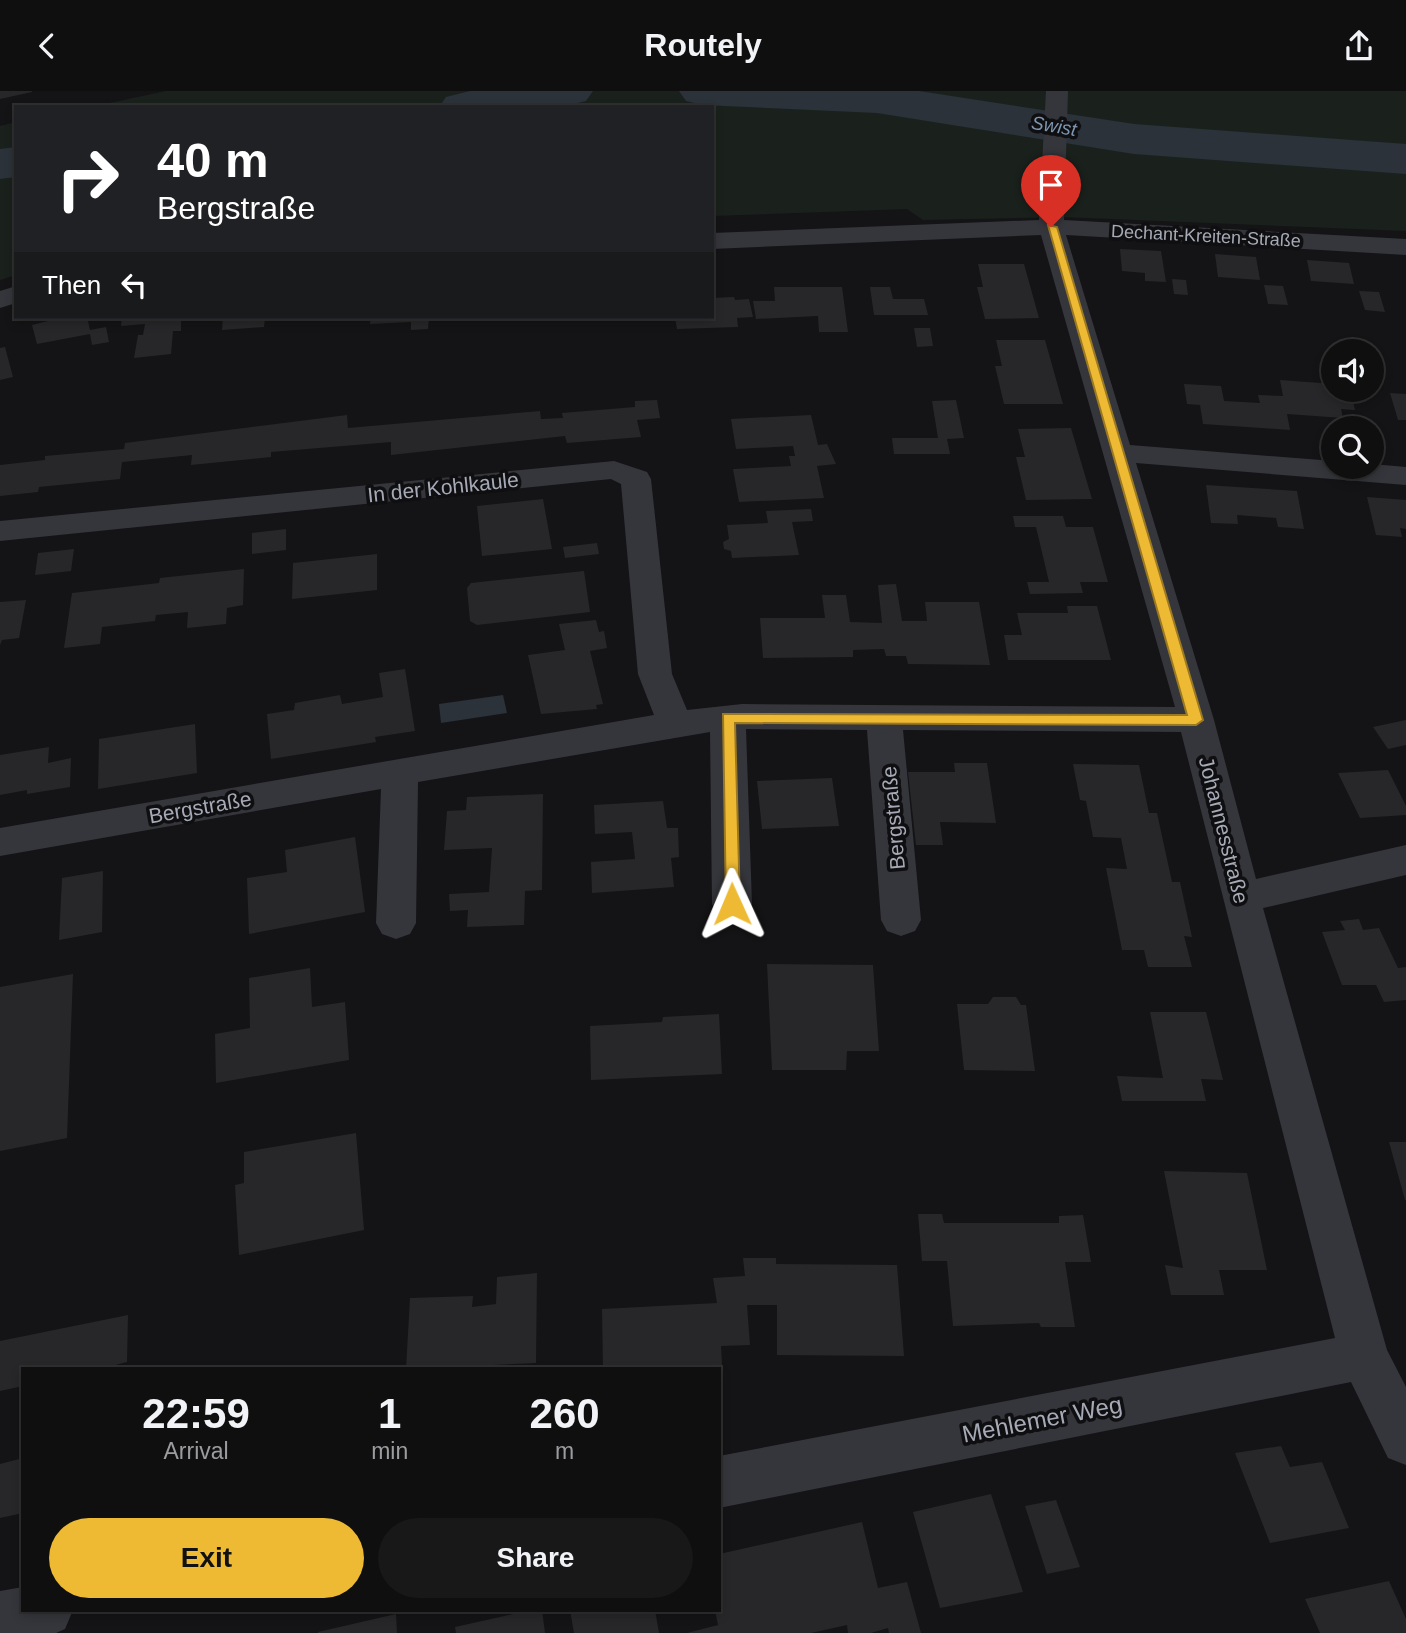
<!DOCTYPE html>
<meta charset="utf-8">
<style>
body{margin:0;font-family:Helvetica,sans-serif;background:#181819;color:#f1f3f6;height:100vh;display:flex;flex-direction:column;font-size:26px;white-space:nowrap}
*{box-sizing:border-box;margin:0}
p{font-size:23px;color:#9b9c9f}
.icon{flex:none;width:38px;height:38px;fill:none;stroke:currentColor;stroke-width:2;stroke-linecap:round;stroke-linejoin:round}
.map{position:relative;flex:1;overflow:hidden}
.drawer{position:absolute;left:21px;top:1276px;width:700px;height:245px;display:flex;flex-direction:column;background:#0f0f10;border-radius:0px;box-shadow:0 4px 10px #0003,0 0 0 2px #2f2f30}
.drawer>*{flex:none}
.banner{position:absolute;left:14px;top:14px;width:700px;height:214px;border-radius:0px;box-shadow:0 4px 10px #0003,0 0 0 2px #2f2f30;background:#202124;color:#fff;overflow:hidden}
.buttons{position:absolute;left:1321px;top:248px;display:grid;gap:14px}
.buttons a{display:grid;place-items:center;width:63px;height:63px;border-radius:50%;background:#0f0f10;box-shadow:0 4px 10px #0003,0 0 0 2px #2f2f30;font-size:35px}
.pin{position:absolute;display:grid;place-items:center;width:60px;height:60px;color:#fff;margin:-72px -30px;border-radius:50% 50% 50% 0;rotate:-45deg;box-shadow:0 0 7px #0007}
.pin .icon{rotate:45deg}
.me{position:absolute;width:77px;margin:-38px;rotate:359deg;stroke-linejoin:round;filter:drop-shadow(0 0 5px #0008)}
.turn{display:flex;align-items:center;gap:24px;height:147px;padding:0 28px;font-size:32px}
.turn .icon{width:91px;height:91px;stroke-width:2.5}
.turn b{display:block;font-size:49px;line-height:60px}
.then{display:flex;align-items:center;height:66px;padding:0 28px;background:#0003;gap:14px;font-size:26px}
.eta{display:flex;justify-content:space-evenly;align-items:center;height:119px;text-align:center}
.eta b{font-size:42px;font-weight:800;line-height:49px}
.cta{display:flex;gap:14px;margin-top:auto;padding:14px 28px}
.cta a{flex:1;height:80px;border-radius:42px;background:#eeba34;color:#111;font-size:28px;font-weight:800;line-height:80px;text-align:center}
.cta a+a{background:#181819;color:#f1f3f6}
header{display:flex;justify-content:space-between;align-items:center;height:91px;padding:0 28px;background:#0f0f10;font-size:32px;font-weight:800}
.map>svg:first-child{display:block}
.green{fill:#1a211c}
.water{fill:#2b323a}
.lines{fill:none;stroke-linecap:round;stroke-linejoin:round}
.river{fill:#2b323a;fill-rule:evenodd}
.building{fill:#27272a}
.street{fill:#35363b;fill-rule:evenodd}
.route{fill:#eeba34;stroke:#9b7922;stroke-width:2}
.labels{text-anchor:middle;dominant-baseline:central;stroke-width:7;stroke-linejoin:round;paint-order:stroke}
.far-street-label{font-size:18px;fill:#a6aab6;stroke:#0f0f11}
.far-water-label{font-size:19px;font-style:italic;fill:#7e96b1;stroke:#0f0f11}
.street-label{font-size:21px;fill:#a6aab6;stroke:#0f0f11}
.near-street-label{font-size:24px;fill:#a6aab6;stroke:#0f0f11}
</style>
<header><svg class="icon" aria-label="back" viewBox="0 0 24 24"><path d="M15 5l-7 7 7 7"/></svg>Routely<svg class="icon" aria-label="share" viewBox="0 0 24 24"><path d="M12 15V3M7 8l5-5 5 5M5 13v7h14v-7"/></svg></header>
<div class="map">
<svg width="1406" height="1542" viewBox="0 0 1406 1542">
<rect width="100%" height="100%" fill="#141416"/>
<path class="green" d="M166,0H1406V140L1062,126L923,129L907,118L712,125V16H91Z
M16,31V184L0,189V35Z"/>
<path class="water" d="M503,604L507,622L441,632L439,613Z"/>
<g class="lines">
<path class="river" d="M470,0H593L586,10L569,14L439,16L446,6Z
M679,0H919L1134,33L1406,53V83L1134,63L877,22L703,14L686,10Z
M16,56V86L0,88V58Z"/>
</g>
<path class="building" d="M0,0H32V1L0,8Z
M1120,158L1161,160L1166,191L1145,190V182L1122,180Z
M1215,163L1256,166L1260,189L1218,186Z
M1307,169L1349,172L1354,193L1311,190Z
M978,173H1024L1039,227L985,228L977,196H983Z
M1172,188L1186,189L1188,204L1174,203Z
M1264,194L1283,195L1288,214L1268,213Z
M774,196H842L848,241H819L818,225L756,228L753,210H775Z
M870,196H890L893,208H924L928,224H874Z
M1359,200L1379,201L1385,221L1365,219Z
M734,206L735,209L749,208L753,226L737,227L738,236L677,238L675,226H712V207Z
M64,226H87L90,239L106,236L109,251L92,254L90,243L37,253L32,234Z
M122,226H172V230L181,229V240H173L171,263L134,267L138,244H143L145,233L121,235Z
M223,226H265L264,236L222,239Z
M371,226H429L428,238L411,239V231L370,233Z
M914,237H930L933,255L917,256Z
M996,249H1045L1063,313H1004L995,275H1002Z
M5,256L13,286L0,289V257Z
M1280,289L1334,293V299H1350L1355,319L1341,318L1343,327L1287,323L1290,339L1203,333L1200,314L1187,313L1184,293L1221,295L1224,310L1260,312L1258,304L1283,305Z
M1390,302L1406,303V329H1398Z
M657,309L660,327L637,329L641,346L567,352L565,345L391,364V351L271,361V366L191,374L192,364L122,371L120,388L39,396L38,401L0,405V374L45,369V365L124,358L125,352L347,324L348,337L540,320L541,328L563,327L562,322L635,316V310Z
M956,309L964,347L947,348L950,363H894L892,347H938L932,310Z
M811,324L818,354L827,353L836,373L817,375L824,407L739,411L733,378L791,375L789,365H795L793,355L736,358L731,328Z
M1071,337L1092,408L1026,409L1016,366H1025L1018,338Z
M1206,394L1297,400L1304,438L1278,436L1276,427L1237,424L1238,433L1211,432Z
M1367,406L1406,409V438L1400,437L1402,446L1376,444Z
M543,408L552,458L482,465L477,415Z
M811,418L813,430L792,431L799,464L732,467L731,460L724,458L723,451L729,448L727,434L768,432L766,420Z
M1013,425H1063L1066,436H1093L1108,491H1080L1083,502L1030,503L1027,491H1049L1036,436H1015Z
M286,438V459L252,463V442Z
M597,452L599,463L565,467L563,456Z
M74,458L71,480L35,484L38,462Z
M377,463V499L292,508L293,472Z
M244,478L243,514L227,517L226,533L187,537L188,521L156,524L155,530L102,536L100,553L64,557L72,502L159,492L160,487Z
M584,480L590,521L477,534L470,530L467,497L471,492Z
M896,493L902,530H927L925,511H979L990,574L908,573L906,565H886L884,558L853,559V566L763,567L760,527H825L822,504H846L850,531L882,532L878,494Z
M26,509L19,547L2,549L0,554V511Z
M1067,515H1097L1111,569H1008L1004,544H1022L1017,522H1068Z
M596,529L599,541L604,540L607,557L590,560L603,613L596,614L597,618L541,623L528,564L565,559L559,533Z
M405,578L415,640L375,646L376,651L271,668L267,623L294,619L295,612L340,604L342,613L383,606L379,582Z
M1406,629V654L1388,658L1373,636Z
M195,633L197,682L98,698L99,648Z
M49,656L48,672L71,667L70,696L27,703V699L0,704V664Z
M954,672H987L996,732L940,731L943,754H916L908,681H955Z
M1073,673L1139,674L1149,722H1157L1172,791H1180L1192,846L1184,845L1192,876H1148L1144,859H1122L1106,777L1127,778L1121,747L1093,746L1086,710L1080,709Z
M1388,679L1406,715V724L1360,727L1338,682Z
M832,687L839,735L762,738L757,690Z
M543,703L542,799L525,800L524,834L467,836L468,819L450,820L449,803L489,801L492,757L444,759L447,720L466,719L467,706Z
M663,710L667,737H678L679,766L671,767L674,796L592,802L591,771L635,768L632,741L595,743L594,714Z
M355,746L365,821L249,843L247,787L287,781L285,759Z
M103,780L102,841L59,849L62,787Z
M1359,828L1363,839L1379,837L1398,877L1406,876V909L1384,911L1376,894H1342L1322,841L1345,839L1340,830Z
M767,873L873,874L879,960H847L846,979H772Z
M310,877L312,916L345,911L349,969L216,992L215,943L250,937L249,887Z
M73,883L67,1047L0,1060V896Z
M993,906H1016L1021,914H1026L1035,980L964,979L957,913H988Z
M1150,921H1206L1223,989L1201,988L1206,1010H1122L1117,985L1163,987Z
M719,923L722,983L591,989L590,935L662,931L663,926Z
M356,1042L364,1139L239,1164L235,1094L244,1092V1061Z
M1389,1051H1406V1109H1405Z
M1164,1080L1247,1082L1267,1179H1219L1224,1204H1171L1165,1174L1183,1177Z
M918,1123H942L944,1132H1059V1125L1083,1124L1091,1171H1065L1075,1236H1041L1039,1232L953,1235L947,1170H922Z
M743,1167H776V1173L897,1174L904,1265L777,1264V1214H747L750,1254L721,1255L723,1291H719V1278H603L602,1218L717,1212L713,1187L745,1185Z
M537,1182L536,1272L406,1278L410,1207L473,1205L472,1216L496,1213L497,1186Z
M128,1224L127,1271L100,1278H23V1295L0,1300V1250Z
M1281,1355L1290,1376L1322,1371L1349,1437L1270,1452L1235,1362Z
M23,1367V1422L0,1427V1373Z
M991,1403L1023,1501L940,1517L913,1421Z
M1056,1409L1080,1476L1047,1483L1025,1415Z
M862,1431L878,1497L907,1491L921,1542H889L888,1537L871,1542H848L847,1534L811,1542H687L718,1534L715,1519H719V1463Z
M1389,1490L1406,1528V1542H1320L1305,1508Z
M531,1519H542L545,1542H456L455,1536Z
M570,1519H655L659,1542H574Z
M396,1523L397,1542H318V1541Z"/>
<g class="lines">
<path class="street" d="M1046,0H1068L1064,129L1406,148V164L1066,144L1130,354L1334,370V376H1372V373L1406,376V394L1136,372L1214,629L1256,788L1406,754V784L1263,817L1387,1259L1406,1296V1374L1388,1367L1351,1291L719,1417V1365L1335,1247L1181,641L903,639L921,829L915,840L901,845L887,840L881,829L867,639L746,638L752,813L746,824L732,828L718,824L712,813L710,641L418,691L416,832L410,843L396,848L382,843L376,832L381,698L0,765V737L654,624L638,583L621,393L611,388L0,450V430L614,370L647,381L651,388L672,583L687,619L742,613L1175,616L1041,144L712,158V142L1039,129Z
M16,195V212L0,217V200Z
M23,1496V1519H73L65,1538L56,1542H0V1500Z"/>
</g>
<path class="route" d="M1048,134L1057,136L1203,629L1196,634L735,632L740,813L738,818H726L723,623L1187,624Z"/>
<g class="labels">
<g class="far-street-label">
<text transform="translate(1206 145) rotate(3)">Dechant-Kreiten-Straße</text>
</g>
<g class="far-water-label">
<text transform="translate(1054 35) rotate(9)">Swist</text>
</g>
<g class="street-label">
<text transform="translate(443 396) rotate(-6)">In der Kohlkaule</text>
<text transform="translate(200 716) rotate(-10)">Bergstraße</text>
<text transform="translate(893 727) rotate(-95)">Bergstraße</text>
<text transform="translate(1224 739) rotate(76)">Johannesstraße</text>
</g>
<g class="near-street-label">
<text transform="translate(1042 1328) rotate(-11)">Mehlemer Weg</text>
</g>
</g>
</svg>
<div class="buttons">
<a><svg class="icon" aria-label="sound" viewBox="0 0 24 24"><path d="M4 9h4l5-4v14l-5-4H4zM17 9q2 3 0 6"/></svg></a>
<a><svg class="icon" aria-label="search" viewBox="0 0 24 24"><circle cx="10" cy="10" r="6"/><path d="M15 15l6 6"/></svg></a>
</div>
<div class="pin" style="left:1051px;top:136px;background:#d93025"><svg class="icon" aria-label="arrive" viewBox="0 0 24 24"><path d="M6 21V4h12l-3 4 3 4H6"/></svg></div>
<svg class="me" style="left:732px;top:813px" viewBox="-20 -20 40 40"><path d="M0-17L14 15 0 8-14 15z" fill="#eeba34" stroke="#fff" stroke-width="4"/></svg>
<div class="banner">
<div class="turn"><svg class="icon" aria-label="right" viewBox="0 0 24 24"><path d="M7 20v-9h11M14 6l5 5-5 5"/></svg><div><b>40 m</b>Bergstraße</div></div>
<div class="then">Then<svg class="icon" aria-label="left" viewBox="0 0 24 24"><path d="M17 20v-9H6M10 6l-5 5 5 5"/></svg></div>
</div>
<section class="drawer">
<div class="eta">
<div><b>22:59</b><p>Arrival</p></div>
<div><b>1</b><p>min</p></div>
<div><b>260</b><p>m</p></div>
</div>
<div class="cta"><a>Exit</a><a>Share</a></div>
</section>
</div>
